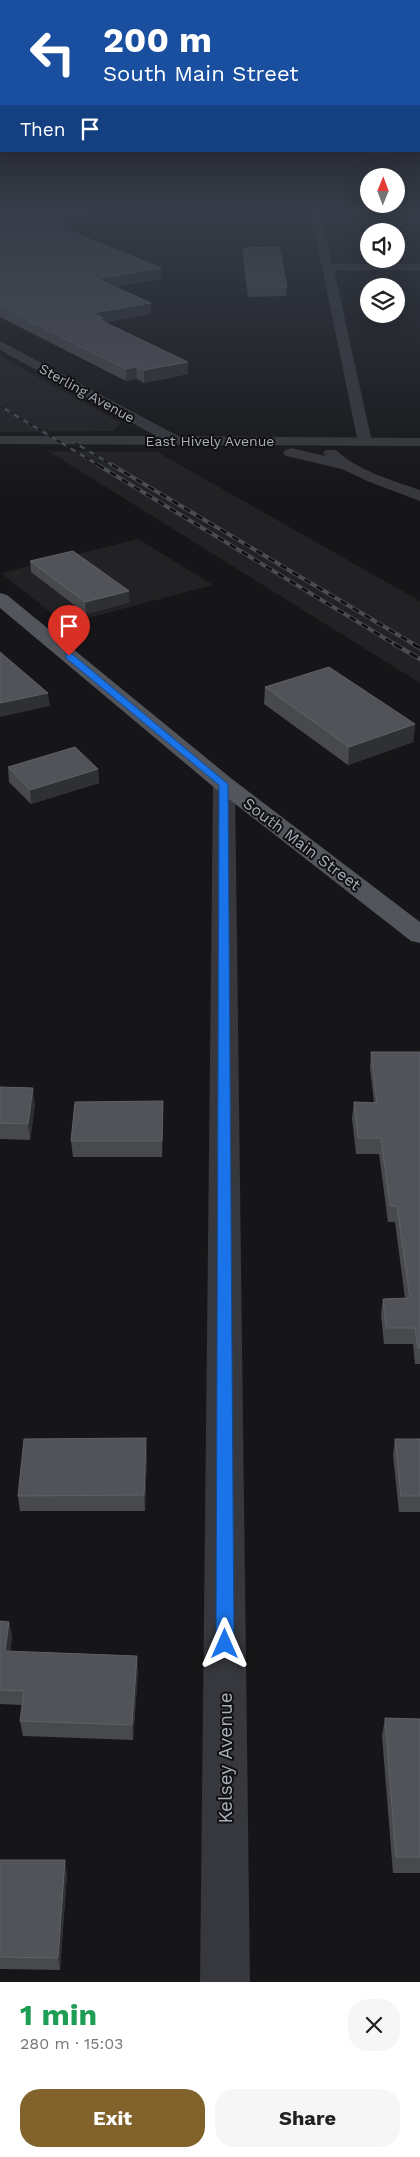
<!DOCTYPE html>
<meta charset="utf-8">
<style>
body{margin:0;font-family:"Work Sans",sans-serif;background:#f6f6f6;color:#222;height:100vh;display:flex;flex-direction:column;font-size:19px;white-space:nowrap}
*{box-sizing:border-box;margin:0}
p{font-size:16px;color:#767676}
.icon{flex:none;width:28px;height:28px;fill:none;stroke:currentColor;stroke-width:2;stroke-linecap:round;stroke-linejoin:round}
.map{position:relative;height:1982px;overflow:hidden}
.panel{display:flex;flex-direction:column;background:#fff;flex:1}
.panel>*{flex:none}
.banner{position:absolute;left:0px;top:0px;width:420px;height:152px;box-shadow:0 5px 20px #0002;background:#1a4fa0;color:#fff;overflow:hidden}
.needle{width:32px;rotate:1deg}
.tools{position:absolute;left:360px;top:168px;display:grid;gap:10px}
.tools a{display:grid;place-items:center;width:45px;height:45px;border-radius:50%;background:#fff;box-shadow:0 5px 20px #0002;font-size:25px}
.pin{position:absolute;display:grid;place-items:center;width:42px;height:42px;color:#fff;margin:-51px -21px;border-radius:50% 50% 50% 0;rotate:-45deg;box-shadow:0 0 5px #0007}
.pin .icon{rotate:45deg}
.me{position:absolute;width:55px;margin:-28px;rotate:0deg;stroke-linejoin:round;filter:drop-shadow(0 0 4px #0008)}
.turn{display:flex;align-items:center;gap:18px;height:105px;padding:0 20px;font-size:22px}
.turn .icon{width:65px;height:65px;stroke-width:2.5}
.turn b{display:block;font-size:35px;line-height:42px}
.then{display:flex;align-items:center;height:48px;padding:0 20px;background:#0003;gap:10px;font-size:19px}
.round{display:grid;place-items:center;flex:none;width:52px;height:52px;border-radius:20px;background:#f6f6f6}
.summary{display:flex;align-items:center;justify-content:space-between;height:85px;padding:0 20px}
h1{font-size:30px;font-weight:700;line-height:38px;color:#1e9e55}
.cta{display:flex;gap:10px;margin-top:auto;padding:10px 20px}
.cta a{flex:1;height:58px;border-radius:20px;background:#80622a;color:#fff;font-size:20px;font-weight:700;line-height:58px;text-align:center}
.cta a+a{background:#f6f6f6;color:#222}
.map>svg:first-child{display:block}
.built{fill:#222225}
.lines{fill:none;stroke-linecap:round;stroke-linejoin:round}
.minor{fill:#37383d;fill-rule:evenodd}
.tertiary{fill:#37383d;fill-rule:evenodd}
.primary{fill:#53555c;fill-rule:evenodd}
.rail-far2-casing{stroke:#4a4c52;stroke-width:2.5}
.rail-far1-casing{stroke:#4a4c52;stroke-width:4}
.rail-casing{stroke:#4a4c52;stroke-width:4.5}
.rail-far2{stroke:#111113;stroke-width:2;stroke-dasharray:5.5;stroke-linecap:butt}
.rail-far1{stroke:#111113;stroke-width:2.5;stroke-dasharray:7;stroke-linecap:butt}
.rail{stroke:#111113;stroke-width:3;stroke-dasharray:9;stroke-linecap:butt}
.wall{fill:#47494d}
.shaded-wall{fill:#2f3033}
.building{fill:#525359;stroke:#5f6168}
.route{fill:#1a73e8;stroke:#114b97}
.labels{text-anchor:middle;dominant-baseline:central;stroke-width:4;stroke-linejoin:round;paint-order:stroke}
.far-street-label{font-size:14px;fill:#a8adb8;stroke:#111113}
.street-label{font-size:16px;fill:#a8adb8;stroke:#111113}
.near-street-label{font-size:19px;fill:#a8adb8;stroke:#111113}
</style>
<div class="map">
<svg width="420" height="1982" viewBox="0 0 420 1982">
<rect width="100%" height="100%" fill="#161618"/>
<path class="built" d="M0,356L121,423L112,431L0,432Z
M48,451L157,452L420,601V683Z
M138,539L213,585L65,624L1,573Z"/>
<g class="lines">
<path class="minor" d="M311,214H321L332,264H420V270H334L372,442L370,445H360L358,442Z
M224,777L232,779L235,784L250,1982H200L213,784L216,779Z"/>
<path class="tertiary" d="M0,341L178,436L420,438V446L0,444V436H156L0,350Z
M291,448L326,456L323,453L326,450H336C358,471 392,480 420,490V501L367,481L342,469L286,456L283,453L286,450Z"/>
<path class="primary" d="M0,593L7,595L232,779L420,922V943L411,941L216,789L0,608Z"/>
<g class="rail-far2-casing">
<path id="rail-far2" d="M0,406L100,466
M75,443L114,466"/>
</g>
<g class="rail-far1-casing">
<path id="rail-far1" d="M98,465L396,645
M112,465L415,645"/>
</g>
<g class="rail-casing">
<path id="rail" d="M394,644L420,659
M413,644L420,648"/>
</g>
<use href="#rail-far2" class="rail-far2"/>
<use href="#rail-far1" class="rail-far1"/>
<use href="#rail" class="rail"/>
</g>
<path class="wall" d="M0,214H89V219L64,229L161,268V279L114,287L151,303V314L104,322L188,362V374L144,383L137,379L126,381L0,317Z
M243,248L287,287L286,296L248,297L243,256Z
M30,561L130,602L86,614L31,572Z
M265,687L415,724L413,742L348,765L264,704Z
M8,767L98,769L99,783L31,804L9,782Z
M371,1052H420V1364H415L413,1344H384L381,1315L383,1299L405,1298L395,1222H388L379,1154H356L352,1118L354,1102H374L370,1068Z
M0,1087L35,1104L30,1140L0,1139Z
M163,1117L162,1157H73L71,1141Z
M395,1439H420V1512H399L393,1455Z
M147,1454L145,1511H20L18,1496Z
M0,1621L9,1622L12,1637L10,1652L138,1671L133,1740L23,1736L20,1721L22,1705L0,1704Z
M385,1718L420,1719V1873H393L382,1736Z
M0,1860L67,1873L60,1970L0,1969Z"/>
<path class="shaded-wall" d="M75,214H89V219L51,233V223Z
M161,268V279L97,290V279Z
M151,303V314L103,323V330L92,313Z
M188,362V374L144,383V370Z
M136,367L137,379L126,381V369Z
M129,591L130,602L86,614L85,602Z
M48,693L50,706L0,717V703Z
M415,724L413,742L348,765L349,747Z
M98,769L99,783L31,804L30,790Z
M33,1088L35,1104L30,1140L28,1124Z
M163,1101V1117L162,1157V1141Z
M146,1438L147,1454L145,1511L144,1495Z
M9,1622L12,1637L8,1666L5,1651Z
M137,1656L138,1671L133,1740L132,1725Z
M65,1860L67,1873L60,1970L58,1958Z"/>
<path class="building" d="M0,214H77L51,223L161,268L97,279L151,303L92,313L103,318L98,319L188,362L144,370L136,367L126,369L0,306Z
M279,247L287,287H248L243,248Z
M73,551L129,591L85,602L30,561Z
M0,652L48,693L0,703Z
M329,667L415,724L349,747L265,687Z
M75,747L98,769L30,790L8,767Z
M371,1052H420V1348H418L415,1328H386L383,1299L410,1298L397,1206H390L381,1138H358L354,1102L377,1103Z
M0,1087L33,1088L28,1124L0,1123Z
M163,1101L162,1141H71L75,1102Z
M146,1438L144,1495L18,1496L24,1439Z
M395,1439H420V1496H401Z
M0,1621L9,1622L5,1651L137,1656L132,1725L20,1721L24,1691L0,1690Z
M385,1718L420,1719V1857H396Z
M0,1860H65L58,1958L0,1957Z"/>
<linearGradient id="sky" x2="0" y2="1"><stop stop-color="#0c0c0d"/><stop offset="0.43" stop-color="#363c48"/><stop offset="1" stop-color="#363c48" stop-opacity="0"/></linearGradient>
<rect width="420" height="492" fill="url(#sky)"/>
<path class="route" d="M66,654H72L228,784L234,1644L231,1650L225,1652L219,1650L216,1644L219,785L66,658Z"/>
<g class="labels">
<g class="far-street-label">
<text transform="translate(87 393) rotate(29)">Sterling Avenue</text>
<text x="210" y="441">East Hively Avenue</text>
</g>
<g class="street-label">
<text transform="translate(302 844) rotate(37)">South Main Street</text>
</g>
<g class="near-street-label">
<text transform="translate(225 1758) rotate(-90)">Kelsey Avenue</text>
</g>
</g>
</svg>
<div class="tools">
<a><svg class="needle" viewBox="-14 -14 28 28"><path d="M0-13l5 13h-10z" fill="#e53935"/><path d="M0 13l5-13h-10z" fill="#767676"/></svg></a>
<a><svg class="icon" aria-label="sound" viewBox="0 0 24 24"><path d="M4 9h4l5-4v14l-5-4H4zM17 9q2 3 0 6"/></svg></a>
<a><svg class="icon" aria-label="layers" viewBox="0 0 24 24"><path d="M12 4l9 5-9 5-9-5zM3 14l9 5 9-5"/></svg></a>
</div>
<div class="pin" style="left:69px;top:656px;background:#d93025"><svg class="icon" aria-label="arrive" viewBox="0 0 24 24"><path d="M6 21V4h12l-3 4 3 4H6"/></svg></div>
<svg class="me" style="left:225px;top:1644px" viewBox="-20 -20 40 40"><path d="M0-17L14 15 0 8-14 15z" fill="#1a73e8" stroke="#fff" stroke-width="4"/></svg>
<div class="banner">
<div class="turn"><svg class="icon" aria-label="left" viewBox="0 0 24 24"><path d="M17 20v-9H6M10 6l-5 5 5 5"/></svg><div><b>200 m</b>South Main Street</div></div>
<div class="then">Then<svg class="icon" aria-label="arrive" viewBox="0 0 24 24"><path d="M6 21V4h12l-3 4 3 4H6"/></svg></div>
</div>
</div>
<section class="panel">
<div class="summary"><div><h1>1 min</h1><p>280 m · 15:03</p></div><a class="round"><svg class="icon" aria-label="close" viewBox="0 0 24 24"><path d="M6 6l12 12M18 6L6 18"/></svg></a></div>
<div class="cta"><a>Exit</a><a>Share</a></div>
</section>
